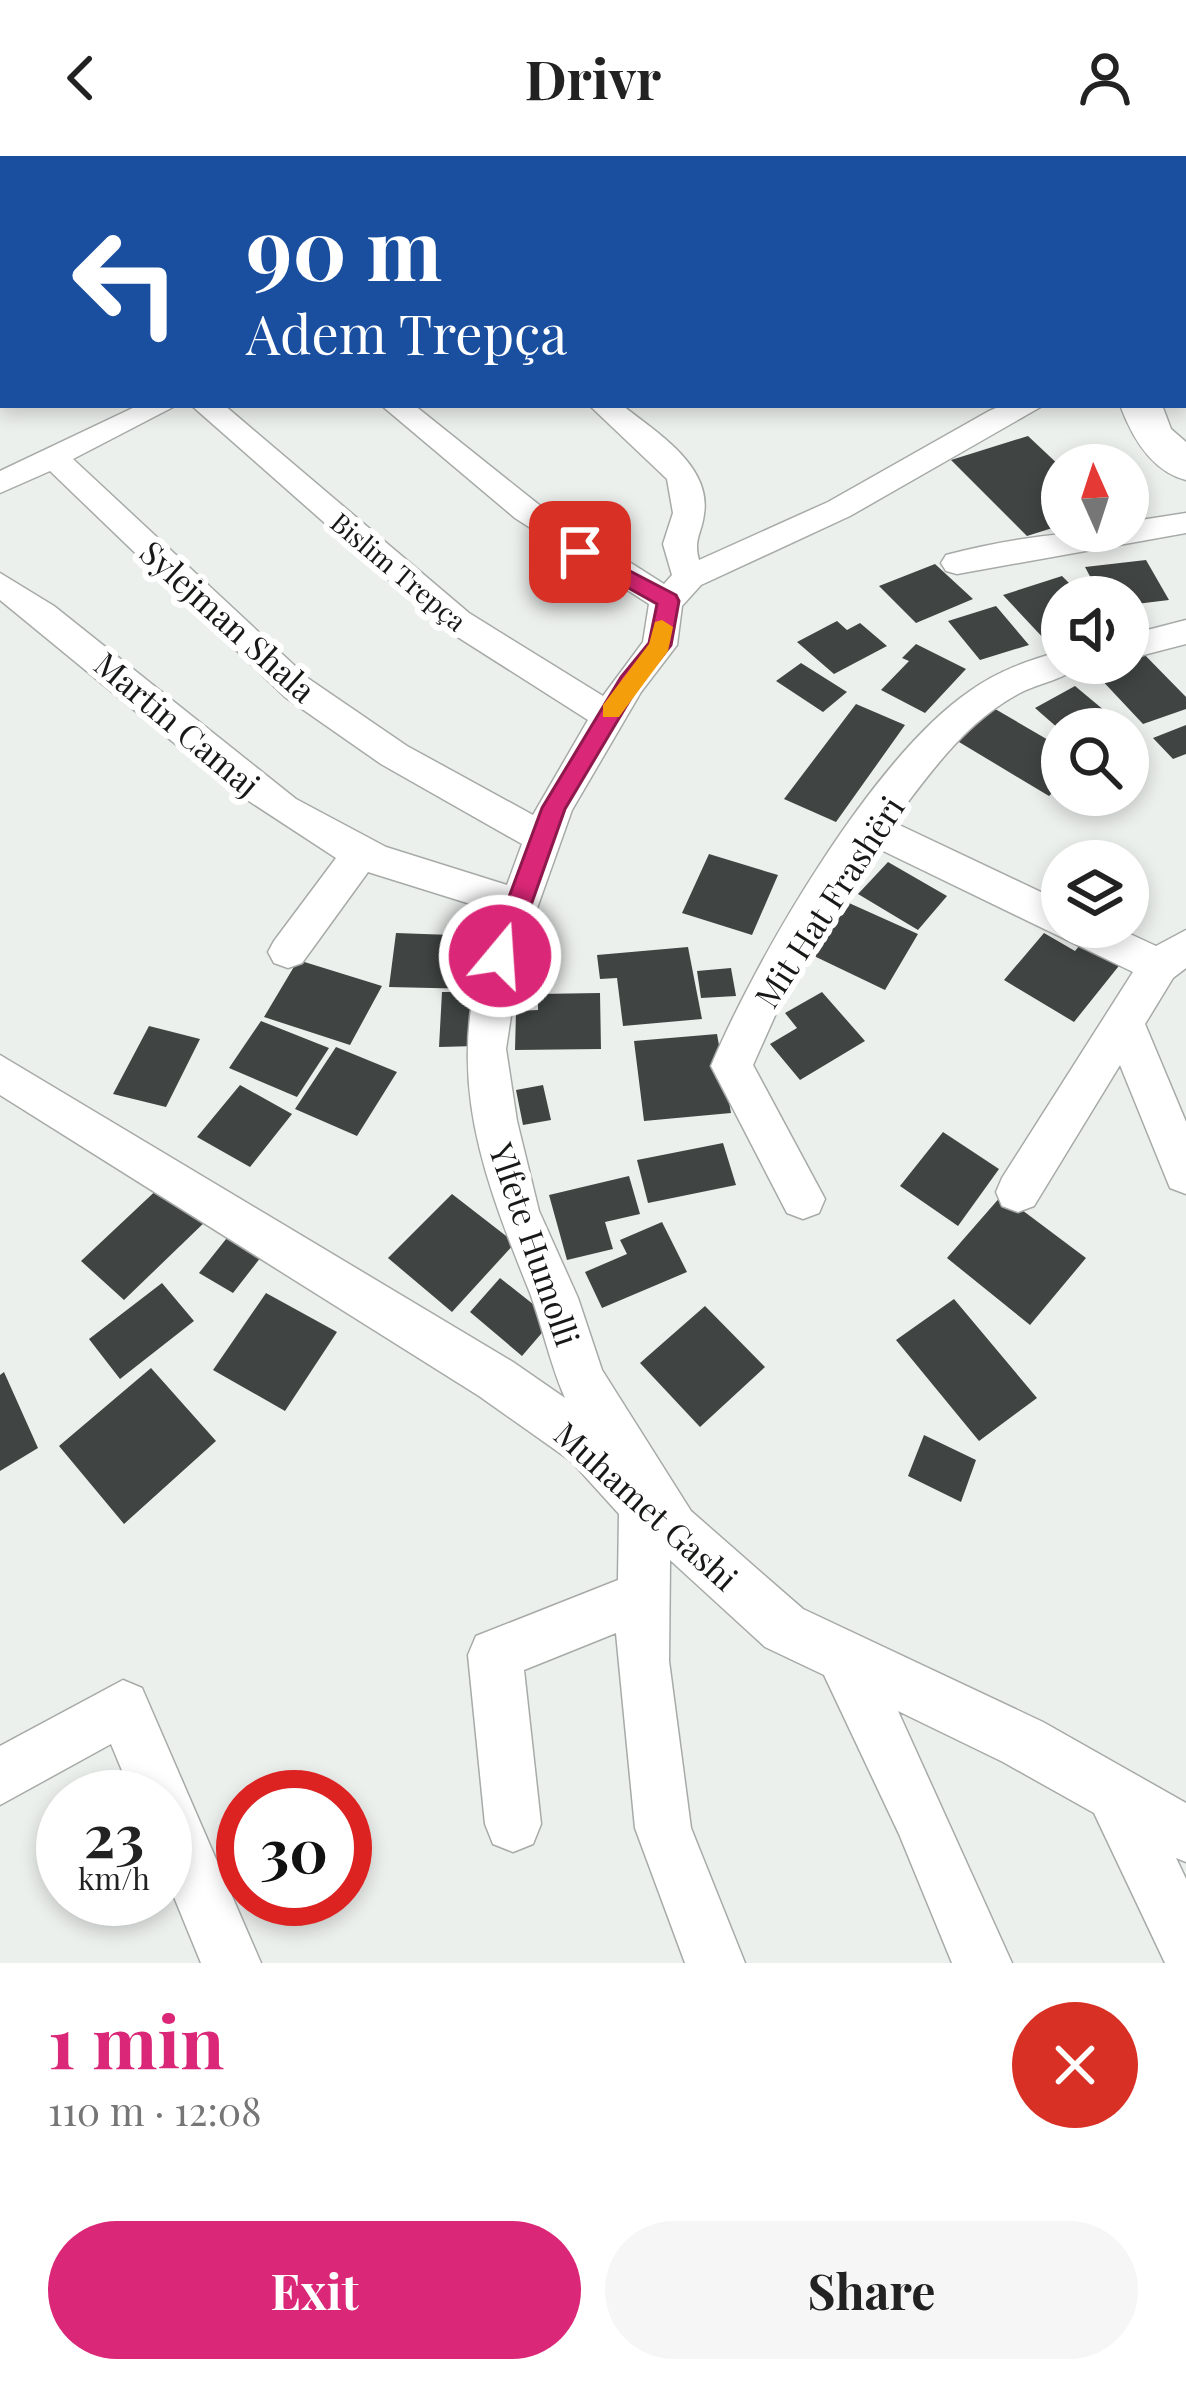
<!DOCTYPE html>
<meta charset="utf-8">
<style>
body{margin:0;font-family:"Playfair Display",serif;background:#f6f6f6;color:#222;height:100vh;display:flex;flex-direction:column;font-size:45px;white-space:nowrap}
*{box-sizing:border-box;margin:0}
p{font-size:39px;color:#767676}
.icon{flex:none;width:66px;height:66px;fill:none;stroke:currentColor;stroke-width:2;stroke-linecap:round;stroke-linejoin:round}
.map{position:relative;height:1807px;overflow:hidden}
.sheet{display:flex;flex-direction:column;background:#fff;flex:1}
.sheet>*{flex:none}
.banner{position:absolute;left:0px;top:0px;width:1188px;height:252px;box-shadow:0 6px 18px #0003;background:#1a4fa0;color:#fff;overflow:hidden}
.needle{width:78px;rotate:357deg}
.controls{position:absolute;left:1041px;top:288px;display:grid;gap:24px}
.controls a{display:grid;place-items:center;width:108px;height:108px;border-radius:50%;background:#fff;box-shadow:0 6px 18px #0003;font-size:60px}
.speed{position:absolute;left:36px;top:1614px;display:flex;gap:24px;font-size:60px;font-weight:700;text-align:center}
.speed>*{display:grid;place-content:center;width:156px;height:156px;border-radius:50%;background:#fff;box-shadow:0 6px 18px #0003;line-height:1}
.speed small{font-size:30px;font-weight:400}
.speed .limit{border:18px solid #d22;background:#fff;color:#111}
.pin{position:absolute;display:grid;place-items:center;width:102px;height:102px;color:#fff;margin:-51px;border-radius:24px;box-shadow:0 6px 18px #0006}
.me{position:absolute;width:132px;margin:-66px;rotate:18deg;stroke-linejoin:round;filter:drop-shadow(0 0 9px #0008)}
.turn{display:flex;align-items:center;gap:42px;height:252px;padding:0 48px;font-size:54px}
.turn .icon{width:156px;height:156px;stroke-width:2.5}
.turn b{display:block;font-size:84px;line-height:102px}
.round{display:grid;place-items:center;flex:none;width:126px;height:126px;border-radius:63px;background:#f6f6f6}
.summary{display:flex;align-items:center;justify-content:space-between;height:204px;padding:0 48px}
h1{font-size:72px;font-weight:700;line-height:90px;color:#db2777}
.button{display:flex;gap:24px;margin-top:auto;padding:24px 48px}
.button a{flex:1;height:138px;border-radius:72px;background:#db2777;color:#fff;font-size:48px;font-weight:700;line-height:138px;text-align:center}
.button a+a{background:#f6f6f6;color:#222}
header{display:flex;justify-content:space-between;align-items:center;height:156px;padding:0 48px;background:#fff;font-size:54px;font-weight:700}
.map>svg:first-child{display:block}
.building{fill:#404543}
.lines{fill:none;stroke-linecap:round;stroke-linejoin:round}
.street-casing{stroke:#a7aba8;stroke-width:3}
.secondary-casing{stroke:#a7aba8;stroke-width:3}
.street{fill:#fff;fill-rule:evenodd}
.secondary{fill:#fff;fill-rule:evenodd}
.route{fill:#db2777;stroke:#8e194d;stroke-width:3}
.slow{fill:#f59e0b}
.labels{text-anchor:middle;dominant-baseline:central;stroke-width:12;stroke-linejoin:round;paint-order:stroke}
.far-street-label{font-size:27px;fill:#171917;stroke:#fff}
.street-label{font-size:33px;fill:#171917;stroke:#fff}
</style>
<header><svg class="icon" aria-label="back" viewBox="0 0 24 24"><path d="M15 5l-7 7 7 7"/></svg>Drivr<svg class="icon" aria-label="person" viewBox="0 0 24 24"><circle cx="12" cy="8" r="4"/><path d="M4 21q1-7 8-7t8 7"/></svg></header>
<div class="map">
<svg width="1186" height="1807" viewBox="0 0 1186 1807">
<rect width="100%" height="100%" fill="#ecf0ed"/>
<path class="building" d="M1028,280L1062,312V369L1027,380L951,304Z
M1146,404L1169,444L1128,449V441H1101L1085,411Z
M935,408L973,443L916,467L879,430Z
M1062,420L1083,441H1062V481L1047,486L1003,439Z
M996,450L1029,489L980,504L948,465Z
M837,465L847,474L860,467L887,490L834,518L797,486Z
M916,488L966,513L925,557L881,534L909,505L902,502Z
M1139,493L1186,541V553L1143,568L1097,519L1132,507L1128,497Z
M801,507L847,536L823,556L776,525Z
M1075,530L1117,565L1101,573H1059L1035,552Z
M856,548L905,569L836,666L784,643Z
M990,550L1062,592V627L1049,640L954,583Z
M1186,569V598L1173,603L1153,582Z
M709,698L778,719L752,779L682,757Z
M888,706L947,740L918,774L858,738Z
M849,747L918,778L885,834L814,800Z
M396,777L479,780L474,833L389,831Z
M1044,777L1075,795L1085,783L1122,806L1074,866L1004,824Z
M688,791L702,863L623,870L617,822L600,823L597,799Z
M298,804L382,830L350,889L264,861Z
M731,812L736,840L701,842L697,815Z
M442,836H479L476,890L439,891Z
M822,836L865,885L800,924L770,888L797,872L785,857Z
M600,837L601,893L515,894L516,855L538,854V838Z
M261,865L329,892L297,941L229,912Z
M149,870L200,883L166,951L113,938Z
M717,878L731,957L644,965L634,885Z
M336,891L397,916L357,980L295,953Z
M240,929L292,958L250,1011L197,981Z
M543,929L551,964L523,969L516,934Z
M943,976L999,1013L958,1070L900,1030Z
M723,987L736,1029L648,1047L637,1004Z
M629,1020L640,1058L605,1066L613,1093L567,1104L549,1039Z
M164,1027L208,1063L124,1144L81,1105Z
M452,1038L515,1087L452,1156L388,1102Z
M1002,1039L1086,1102L1030,1169L947,1102Z
M662,1066L687,1116L602,1152L585,1116L627,1098L620,1084Z
M234,1073L268,1092L233,1137L199,1117Z
M500,1122L553,1164L522,1200L470,1156Z
M162,1127L194,1165L120,1223L89,1183Z
M266,1137L337,1176L285,1255L213,1214Z
M954,1143L1037,1242L979,1285L896,1184Z
M705,1150L765,1211L700,1271L640,1207Z
M151,1212L216,1285L124,1368L59,1290Z
M4,1216L38,1292L0,1315V1219Z
M924,1279L976,1304L961,1346L908,1320Z"/>
<g class="lines">
<g class="street-casing">
<path id="street" d="M714,0H743L745,3H716Z
M0,14H3V29H0Z
M0,84L3,85V102L0,101Z
M1185,93H1186V109H1185Z
M139,249H177L73,303L309,523L407,590L533,659L588,564L445,473L191,249H224L469,457L603,540L643,486L649,448L515,362L381,249H414L538,348L664,428L672,419L663,388L673,357L667,323L589,249H622C654,275 712,309 704,358C702,377 693,383 699,404L828,346L989,255L1003,249H1044L850,360L701,429L682,450L677,489L641,536L572,654L520,800L506,893L517,965L539,1055L578,1142L602,1214L691,1355L803,1453L1043,1566L1186,1647V1706L1176,1702L1186,1723V1807H1165L1094,1657L1003,1606L898,1555L1012,1807H952L899,1678L824,1519L765,1491L670,1404L669,1505L691,1672L745,1807H685L635,1672L616,1477L524,1514L541,1668L533,1688L513,1696L493,1688L485,1668L468,1499L476,1480L618,1424L619,1358L571,1305L479,1240L0,939V899L513,1206L565,1242C550,1208 543,1172 530,1137C474,998 441,905 496,756L368,716L302,807L288,812L274,807L268,796L274,785L336,702L229,632L0,444V417L54,450L296,643L386,691L507,729L522,688L381,608L285,541L50,315L0,337V315Z
M1186,357V377L957,418L946,415L941,407L946,399C1007,383 1065,375 1128,375V366Z
M1186,464V488L1128,503V479Z
M1062,495V507H1079C1070,523 1038,527 1020,537C966,565 929,618 893,666L1062,746V771H1115L1156,790L1186,774V812L1173,822L1145,868L1186,966V1038L1170,1032L1120,909L1034,1050L1018,1056L1002,1050L996,1036L1002,1022L1133,816L875,691L786,835L753,909L825,1043L819,1057L803,1063L787,1057L711,910C756,802 873,601 970,535C998,515 1029,504 1062,495Z
M123,1524L142,1532L261,1807H201L165,1719V1641H133L111,1588L0,1649V1590Z"/>
</g>
<g class="secondary-casing">
<path id="secondary" d="M1002,0H1038L1040,3H1004Z
M1120,249H1162L1171,273L1186,286V324C1151,315 1132,281 1120,249Z"/>
</g>
<use href="#street" class="street"/>
<use href="#secondary" class="secondary"/>
</g>
<path class="route" d="M580,389L676,439L679,445L671,489L637,532L565,653L513,800L500,810L487,800L542,652L621,521L649,487L657,448L573,401L570,396Z"/>
<path class="slow" d="M662,464L673,471L668,495L619,561H603V549L649,488L655,466Z"/>
<g class="labels">
<g class="far-street-label">
<text transform="translate(399 415) rotate(40)">Bislim Trepça</text>
</g>
<g class="street-label">
<text transform="translate(229 464) rotate(42)">Sylejman Shala</text>
<text transform="translate(178 567) rotate(40)">Martin Camaj</text>
<text transform="translate(828 745) rotate(-57)">Mit Hat Frashëri</text>
<text transform="translate(536 1088) rotate(71)">Ylfete Humolli</text>
<text transform="translate(647 1349) rotate(42)">Muhamet Gashi</text>
</g>
</g>
</svg>
<div class="controls">
<a><svg class="needle" viewBox="-14 -14 28 28"><path d="M0-13l5 13h-10z" fill="#e53935"/><path d="M0 13l5-13h-10z" fill="#767676"/></svg></a>
<a><svg class="icon" aria-label="sound" viewBox="0 0 24 24"><path d="M4 9h4l5-4v14l-5-4H4zM17 9q2 3 0 6"/></svg></a>
<a><svg class="icon" aria-label="search" viewBox="0 0 24 24"><circle cx="10" cy="10" r="6"/><path d="M15 15l6 6"/></svg></a>
<a><svg class="icon" aria-label="layers" viewBox="0 0 24 24"><path d="M12 4l9 5-9 5-9-5zM3 14l9 5 9-5"/></svg></a>
</div>
<div class="speed"><div>23<small>km/h</small></div><div class="limit">30</div></div>
<div class="pin" style="left:580px;top:396px;background:#d93025"><svg class="icon" aria-label="arrive" viewBox="0 0 24 24"><path d="M6 21V4h12l-3 4 3 4H6"/></svg></div>
<svg class="me" style="left:500px;top:800px" viewBox="-20 -20 40 40"><circle r="17" fill="#db2777" stroke="#fff" stroke-width="3"/><path d="M0-11L8 9 0 5-8 9z" fill="#fff"/></svg>
<div class="banner">
<div class="turn"><svg class="icon" aria-label="left" viewBox="0 0 24 24"><path d="M17 20v-9H6M10 6l-5 5 5 5"/></svg><div><b>90 m</b>Adem Trepça</div></div>
</div>
</div>
<section class="sheet">
<div class="summary"><div><h1>1 min</h1><p>110 m · 12:08</p></div><a class="round" style="background:#d93025;color:#fff"><svg class="icon" aria-label="close" viewBox="0 0 24 24"><path d="M6 6l12 12M18 6L6 18"/></svg></a></div>
<div class="button"><a>Exit</a><a>Share</a></div>
</section>
